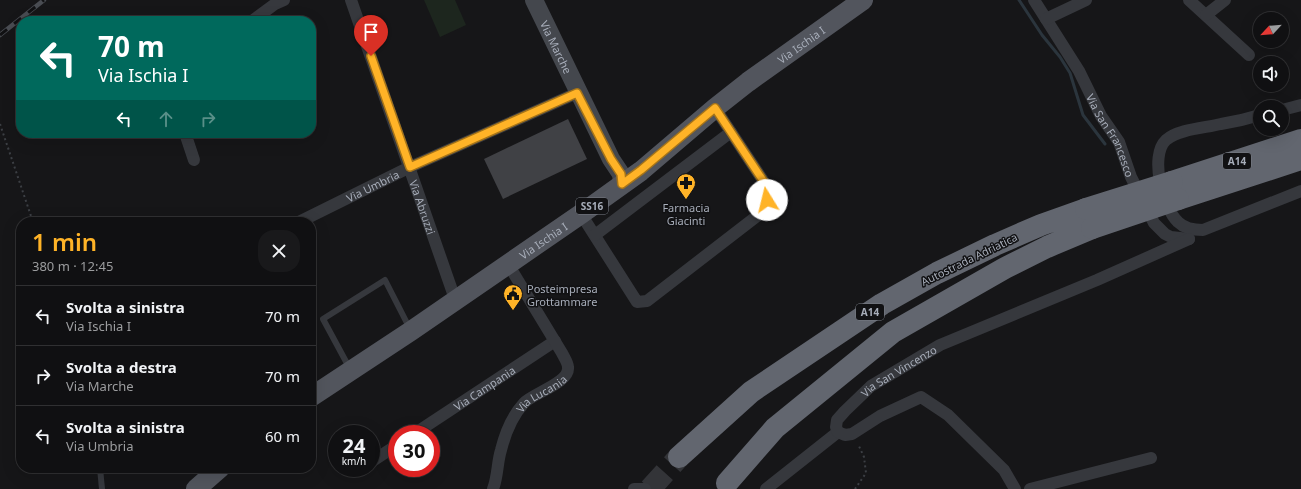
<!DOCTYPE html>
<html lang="it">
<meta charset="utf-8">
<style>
body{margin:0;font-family:"Noto Sans",sans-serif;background:#19191b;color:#f1f3f6;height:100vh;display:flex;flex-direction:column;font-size:15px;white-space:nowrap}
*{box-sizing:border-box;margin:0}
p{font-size:13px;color:#9c9d9f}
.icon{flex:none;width:22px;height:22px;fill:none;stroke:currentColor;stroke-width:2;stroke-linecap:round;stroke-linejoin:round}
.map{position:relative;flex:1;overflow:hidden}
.sheet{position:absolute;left:16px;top:217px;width:300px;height:256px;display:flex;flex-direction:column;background:#101012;border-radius:16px;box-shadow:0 4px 16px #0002,0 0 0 1px #303032}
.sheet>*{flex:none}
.banner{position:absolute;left:16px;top:16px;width:300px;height:122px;border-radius:16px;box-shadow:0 4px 16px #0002,0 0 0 1px #303032;background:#00695c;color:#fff;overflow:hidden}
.needle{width:26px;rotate:244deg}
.fabs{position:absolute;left:1253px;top:12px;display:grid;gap:8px}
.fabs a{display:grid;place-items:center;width:36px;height:36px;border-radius:50%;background:#101012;box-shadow:0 4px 16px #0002,0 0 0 1px #303032;font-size:20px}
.speed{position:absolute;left:328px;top:425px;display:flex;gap:8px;font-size:20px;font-weight:700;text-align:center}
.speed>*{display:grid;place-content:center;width:52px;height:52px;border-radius:50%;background:#101012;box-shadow:0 4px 16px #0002,0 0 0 1px #303032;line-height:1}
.speed small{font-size:10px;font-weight:400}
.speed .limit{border:6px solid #d22;background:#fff;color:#111}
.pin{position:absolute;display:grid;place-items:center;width:34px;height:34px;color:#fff;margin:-41px -17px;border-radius:50% 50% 50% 0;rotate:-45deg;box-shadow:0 0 4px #0007}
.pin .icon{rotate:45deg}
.me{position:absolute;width:44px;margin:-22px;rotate:351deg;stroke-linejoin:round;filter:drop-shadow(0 0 3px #0008)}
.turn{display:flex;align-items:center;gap:14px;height:84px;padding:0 16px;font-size:18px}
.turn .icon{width:52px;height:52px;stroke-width:2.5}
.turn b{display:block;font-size:28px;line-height:34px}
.lanes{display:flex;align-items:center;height:38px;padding:0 16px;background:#0003;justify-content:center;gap:20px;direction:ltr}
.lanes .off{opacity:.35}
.round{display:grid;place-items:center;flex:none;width:42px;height:42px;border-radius:16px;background:#19191b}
.headline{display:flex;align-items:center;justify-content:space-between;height:68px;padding:0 16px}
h1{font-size:24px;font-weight:600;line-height:30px;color:#ffb327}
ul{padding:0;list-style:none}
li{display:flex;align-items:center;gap:12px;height:60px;padding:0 16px;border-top:1px solid #303032}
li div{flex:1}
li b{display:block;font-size:15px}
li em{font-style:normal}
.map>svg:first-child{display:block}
.green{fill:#1d261e}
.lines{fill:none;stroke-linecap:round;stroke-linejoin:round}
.stream{stroke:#2b353d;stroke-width:3}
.building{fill:#404145}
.highway-tunnel{stroke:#333438;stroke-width:22;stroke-dasharray:22 11;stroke-linecap:butt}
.path{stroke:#3c3f44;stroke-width:2;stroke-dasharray:2 3;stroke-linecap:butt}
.lane{stroke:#36383d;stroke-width:6}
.street{stroke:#36383d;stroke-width:12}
.secondary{stroke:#44474d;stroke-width:18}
.primary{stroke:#52555d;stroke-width:20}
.highway{stroke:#62666f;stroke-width:22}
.rail-casing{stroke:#494c52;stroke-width:4.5}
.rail{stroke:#111113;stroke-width:3;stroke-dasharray:9;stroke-linecap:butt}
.highway-bridge{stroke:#62666f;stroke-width:22}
.route-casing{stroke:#a67419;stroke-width:10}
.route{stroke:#ffb327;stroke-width:7}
.labels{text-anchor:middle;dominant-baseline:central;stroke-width:3;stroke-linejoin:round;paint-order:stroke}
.shield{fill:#111113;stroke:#7a7e87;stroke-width:1}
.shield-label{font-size:10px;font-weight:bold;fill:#a7adb9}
.street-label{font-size:11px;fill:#a7adb9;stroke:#111113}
.poi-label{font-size:11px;fill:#a7adb9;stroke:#111113}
</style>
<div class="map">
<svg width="1301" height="489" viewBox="0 0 1301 489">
<rect width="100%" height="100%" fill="#161618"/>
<path class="green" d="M424,0H455L466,25L440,37Z"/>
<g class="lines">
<path class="stream" d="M1019,0L1042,35L1060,57L1070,73L1083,115L1105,144"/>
</g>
<path class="building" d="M568,119L587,159L503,199L484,159Z"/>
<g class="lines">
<path class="highway-tunnel" d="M650,489L679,457"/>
<path class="path" d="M0,124L33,222
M855,489L866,473L864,457L858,444"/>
<path class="lane" d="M350,369L323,319L385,280L410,329
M100,468L102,489"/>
<g class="street">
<path id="s1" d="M351,0L455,299"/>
<path id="s2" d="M1034,0L1079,71L1101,116L1119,142L1131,177L1154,223L1165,234L1171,237L1189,239"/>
<path d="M1189,0L1249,55"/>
<path d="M1206,15L1225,0"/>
<path d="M1046,19L1086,0"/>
<path d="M252,21L275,4L284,0"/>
<path d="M1282,110L1301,105"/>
<path d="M1260,115C1247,119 1234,122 1221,124C1205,128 1179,129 1166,140C1149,156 1163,208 1178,222C1185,229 1194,230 1203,230L1301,191"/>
<path d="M185,133L194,160"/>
<path d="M581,214L637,302L647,301L761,213L767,200L766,185L715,108"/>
<path id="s3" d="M299,222L410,167L577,93"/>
<path d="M595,235L731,132"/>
<path id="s4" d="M414,434L555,341"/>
<path d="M371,462L397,445"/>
<path id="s5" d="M493,489C498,476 497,463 501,450C505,434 513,415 524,403C533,393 570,383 568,367C568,363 564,357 562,353L508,264"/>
<path d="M634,489H645"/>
<path d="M766,489L838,432"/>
<path id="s6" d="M1015,489L1004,470L948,415L921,397L880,416L852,434L845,435L838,432L836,427L837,420L845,411L871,386L940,345L1097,280L1189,239"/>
<path d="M1030,489L1151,458"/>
</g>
<path class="secondary" id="s7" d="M534,0L611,159L621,174L622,184"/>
<g class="primary">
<path id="s8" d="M311,397L411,331L581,214L641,171L715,108L748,82L863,0"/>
<path d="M196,489L220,468"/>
</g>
<path class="highway" d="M1172,182L1301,140
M1178,199L1301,159
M679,457L751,392L882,304L937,273L995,245L1041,225L1086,209
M727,483L775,428L893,332L1005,268L1047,247L1092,228"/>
<g class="rail-casing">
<path id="rail" d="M0,35L44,0"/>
</g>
<use href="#rail" class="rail"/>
<path class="highway-bridge" d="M1086,209L1172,182
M1092,228L1178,199"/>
</g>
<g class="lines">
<g class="route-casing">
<path id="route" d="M371,56L410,167L577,93L611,159L621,174L622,184L641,170L715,108L766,185L767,200"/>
</g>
<use href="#route" class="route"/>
</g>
<defs>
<g id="pharmacy-pin" transform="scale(1)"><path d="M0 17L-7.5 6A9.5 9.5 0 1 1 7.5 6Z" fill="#ffb327" stroke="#111113"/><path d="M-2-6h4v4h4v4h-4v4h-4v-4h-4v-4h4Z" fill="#111"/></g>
<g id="civic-pin" transform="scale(1)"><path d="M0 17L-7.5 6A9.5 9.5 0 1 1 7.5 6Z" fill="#ffb327" stroke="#111113"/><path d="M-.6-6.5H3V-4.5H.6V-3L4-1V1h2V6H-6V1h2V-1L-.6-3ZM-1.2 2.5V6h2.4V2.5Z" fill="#111"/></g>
</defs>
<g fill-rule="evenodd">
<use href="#pharmacy-pin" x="686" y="183"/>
<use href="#civic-pin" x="513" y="294"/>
</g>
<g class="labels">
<g class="shield">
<rect x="1223" y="153" width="28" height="16" rx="3"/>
<rect x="576" y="198" width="32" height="16" rx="3"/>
<rect x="856" y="304" width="28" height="16" rx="3"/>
</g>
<g class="shield-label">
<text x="1237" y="161">A14</text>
<text x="592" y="206">SS16</text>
<text x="870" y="312">A14</text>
</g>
<g class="street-label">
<text stroke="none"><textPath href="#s8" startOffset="604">Via Ischia I</textPath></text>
<text stroke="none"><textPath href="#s7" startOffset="52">Via Marche</textPath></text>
<text stroke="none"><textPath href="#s2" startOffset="156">Via San Francesco</textPath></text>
<text stroke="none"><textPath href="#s3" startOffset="82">Via Umbria</textPath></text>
<text stroke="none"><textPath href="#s1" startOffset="219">Via Abruzzi</textPath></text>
<text stroke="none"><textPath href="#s8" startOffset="280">Via Ischia I</textPath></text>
<text transform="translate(969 259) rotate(-26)">Autostrada Adriatica</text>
<text stroke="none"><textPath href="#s6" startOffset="318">Via San Vincenzo</textPath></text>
<text stroke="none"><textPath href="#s4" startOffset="84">Via Campania</textPath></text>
<text stroke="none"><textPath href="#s5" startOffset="112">Via Lucania</textPath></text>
</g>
<g class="poi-label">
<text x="686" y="207">Farmacia<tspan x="686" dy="13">Giacinti</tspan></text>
<text x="527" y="288" text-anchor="start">Posteimpresa<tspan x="527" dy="13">Grottammare</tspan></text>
</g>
</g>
</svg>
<div class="fabs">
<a><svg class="needle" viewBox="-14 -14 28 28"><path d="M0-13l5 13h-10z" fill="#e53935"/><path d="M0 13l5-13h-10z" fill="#9c9d9f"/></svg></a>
<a><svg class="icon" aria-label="sound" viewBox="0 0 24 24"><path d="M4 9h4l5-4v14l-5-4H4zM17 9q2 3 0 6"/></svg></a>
<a><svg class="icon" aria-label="search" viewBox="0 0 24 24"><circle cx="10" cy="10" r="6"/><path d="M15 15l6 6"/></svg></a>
</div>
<div class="speed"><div>24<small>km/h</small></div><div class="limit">30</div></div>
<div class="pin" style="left:371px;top:56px;background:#d93025"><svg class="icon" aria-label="arrive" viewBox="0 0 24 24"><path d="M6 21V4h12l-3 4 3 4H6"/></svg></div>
<svg class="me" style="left:767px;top:200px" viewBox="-20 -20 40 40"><circle r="19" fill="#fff"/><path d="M0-13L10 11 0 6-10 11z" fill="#ffb327"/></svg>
<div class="banner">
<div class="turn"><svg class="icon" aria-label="left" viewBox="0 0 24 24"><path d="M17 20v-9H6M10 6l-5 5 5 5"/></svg><div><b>70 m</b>Via Ischia I</div></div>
<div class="lanes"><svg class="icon" aria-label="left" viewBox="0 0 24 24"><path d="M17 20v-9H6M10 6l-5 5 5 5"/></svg><svg class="icon off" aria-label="ahead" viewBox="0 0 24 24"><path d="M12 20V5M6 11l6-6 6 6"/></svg><svg class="icon off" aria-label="right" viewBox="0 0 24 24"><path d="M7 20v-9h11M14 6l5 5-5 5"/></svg></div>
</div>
<section class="sheet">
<div class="headline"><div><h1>1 min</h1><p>380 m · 12:45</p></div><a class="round"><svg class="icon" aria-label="close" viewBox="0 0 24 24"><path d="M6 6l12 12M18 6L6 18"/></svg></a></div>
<ul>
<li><svg class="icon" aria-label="left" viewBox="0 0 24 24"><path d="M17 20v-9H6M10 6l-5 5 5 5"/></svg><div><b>Svolta a sinistra</b><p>Via Ischia I</p></div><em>70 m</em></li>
<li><svg class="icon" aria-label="right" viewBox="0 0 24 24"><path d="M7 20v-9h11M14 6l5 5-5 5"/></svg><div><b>Svolta a destra</b><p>Via Marche</p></div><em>70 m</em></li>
<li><svg class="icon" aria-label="left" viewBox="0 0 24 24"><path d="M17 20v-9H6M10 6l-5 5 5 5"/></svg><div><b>Svolta a sinistra</b><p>Via Umbria</p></div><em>60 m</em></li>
</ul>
</section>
</div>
